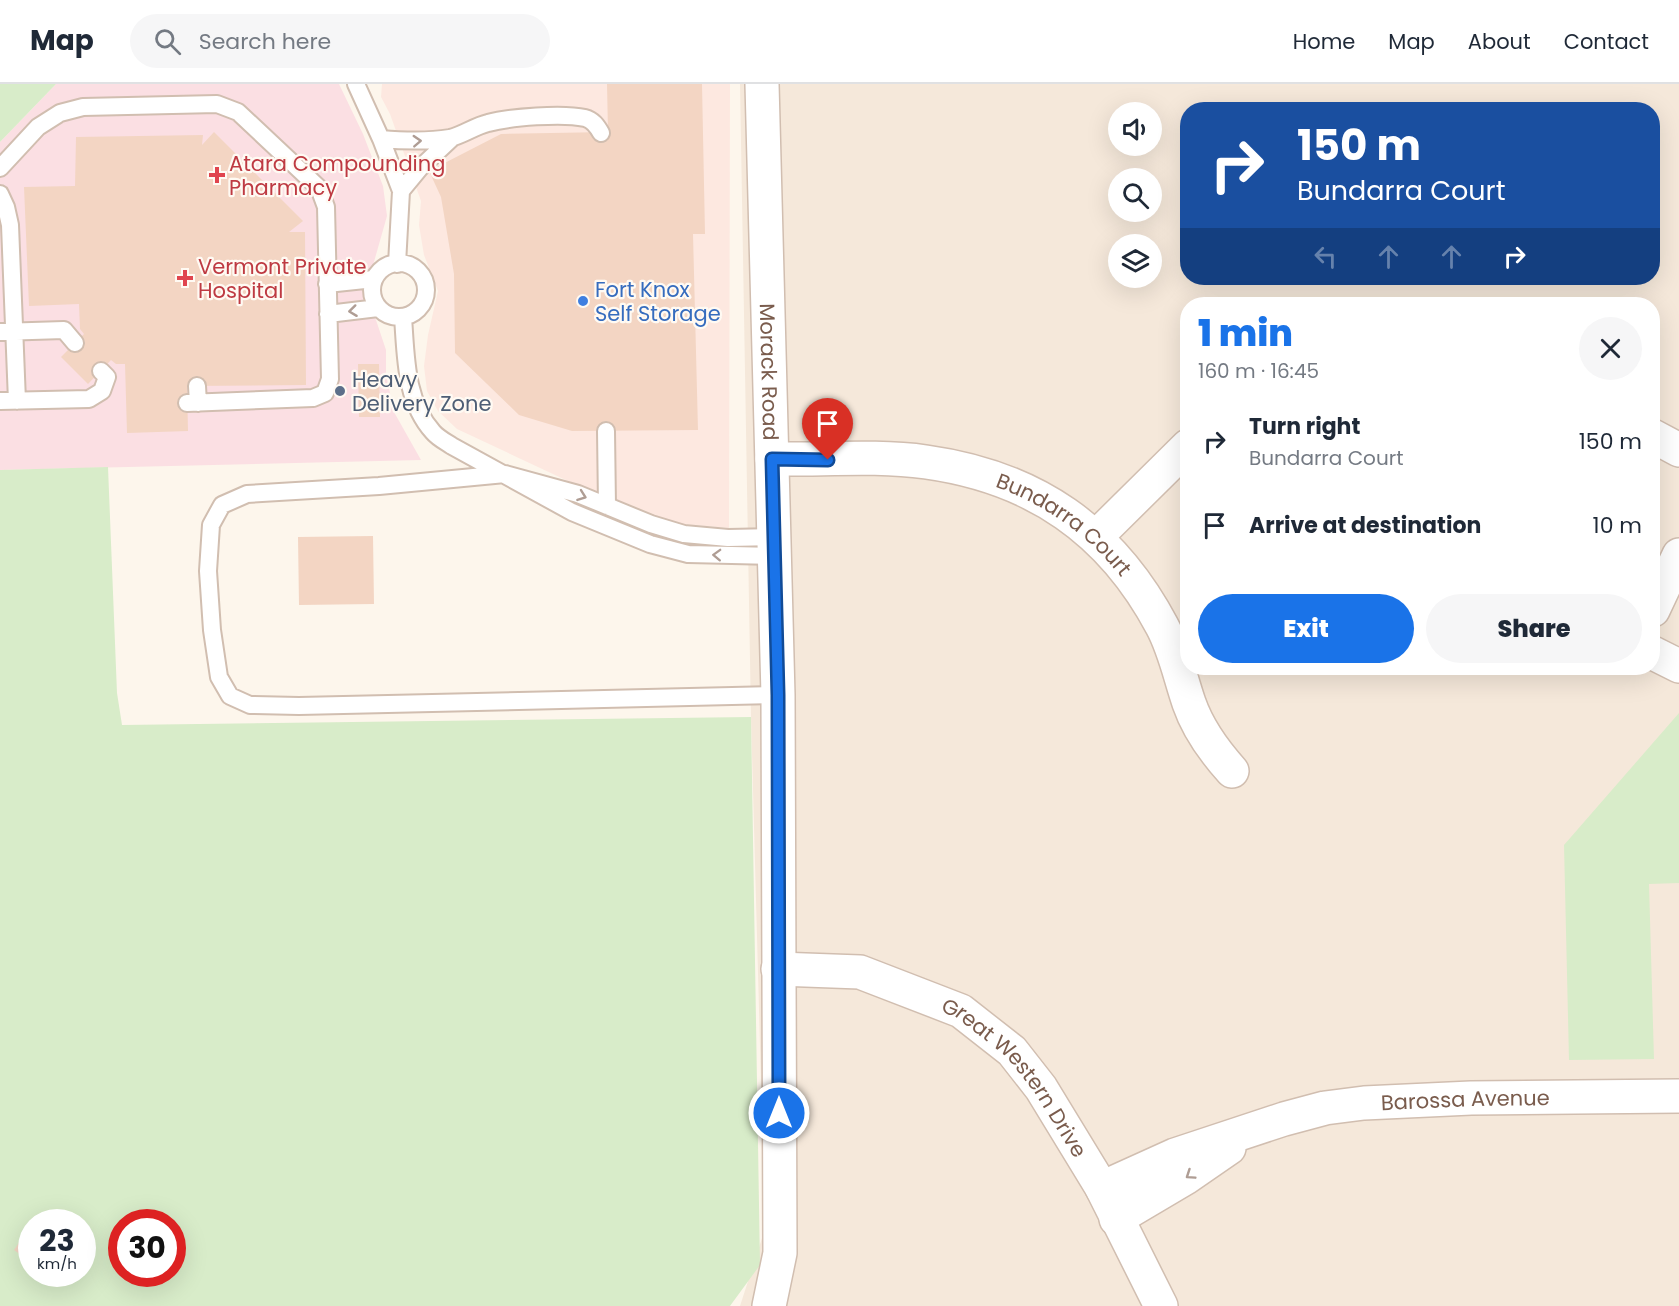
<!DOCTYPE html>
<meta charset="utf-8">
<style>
body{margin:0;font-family:Poppins,sans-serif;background:#f6f6f7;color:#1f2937;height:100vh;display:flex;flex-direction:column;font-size:22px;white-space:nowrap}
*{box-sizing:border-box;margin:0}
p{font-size:20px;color:#747a83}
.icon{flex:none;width:33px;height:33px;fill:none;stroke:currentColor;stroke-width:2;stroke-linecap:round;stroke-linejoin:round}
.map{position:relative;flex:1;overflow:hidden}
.panel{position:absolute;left:1180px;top:213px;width:480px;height:378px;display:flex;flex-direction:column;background:#fff;border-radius:24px;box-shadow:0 6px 24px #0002}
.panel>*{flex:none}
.hud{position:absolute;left:1180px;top:18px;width:480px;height:183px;border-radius:24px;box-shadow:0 6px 24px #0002;background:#1a4fa0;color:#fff;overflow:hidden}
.fabs{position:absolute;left:1108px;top:18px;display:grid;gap:12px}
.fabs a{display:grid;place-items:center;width:54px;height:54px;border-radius:50%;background:#fff;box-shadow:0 6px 24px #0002;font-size:30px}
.speed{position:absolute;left:18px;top:1125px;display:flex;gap:12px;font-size:30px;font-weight:700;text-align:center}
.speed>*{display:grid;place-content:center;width:78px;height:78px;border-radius:50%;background:#fff;box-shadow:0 6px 24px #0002;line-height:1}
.speed small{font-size:15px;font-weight:400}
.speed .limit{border:9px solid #d22;background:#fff;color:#111}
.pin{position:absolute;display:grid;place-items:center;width:51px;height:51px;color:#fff;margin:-62px -26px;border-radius:50% 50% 50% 0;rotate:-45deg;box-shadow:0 0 6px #0007}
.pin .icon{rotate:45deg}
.me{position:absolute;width:66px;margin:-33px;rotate:0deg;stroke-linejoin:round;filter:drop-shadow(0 0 4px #0008)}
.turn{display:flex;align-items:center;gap:21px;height:126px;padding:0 18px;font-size:27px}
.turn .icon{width:78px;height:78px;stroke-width:2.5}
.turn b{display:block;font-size:42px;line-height:51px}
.lanes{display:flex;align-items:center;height:57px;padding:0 18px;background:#0003;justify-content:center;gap:30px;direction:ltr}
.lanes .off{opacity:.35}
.round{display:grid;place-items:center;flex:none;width:63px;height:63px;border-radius:32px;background:#f6f6f7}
.overview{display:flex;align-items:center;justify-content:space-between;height:102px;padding:0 18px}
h1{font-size:36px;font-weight:800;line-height:45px;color:#1a73e8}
.button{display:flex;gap:12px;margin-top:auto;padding:12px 18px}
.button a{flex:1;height:69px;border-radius:36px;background:#1a73e8;color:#fff;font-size:24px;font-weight:800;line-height:69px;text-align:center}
.button a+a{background:#f6f6f7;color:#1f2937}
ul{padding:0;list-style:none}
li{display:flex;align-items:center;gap:18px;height:84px;padding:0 18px}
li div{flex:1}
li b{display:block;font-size:22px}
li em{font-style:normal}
header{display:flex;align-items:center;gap:36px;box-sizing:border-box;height:84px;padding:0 30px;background:#fff;border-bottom:2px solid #e0e1e3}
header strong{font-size:28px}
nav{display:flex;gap:33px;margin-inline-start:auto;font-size:21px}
.search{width:420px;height:54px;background:#f6f6f7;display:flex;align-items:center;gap:15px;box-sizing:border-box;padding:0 21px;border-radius:33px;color:#747a83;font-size:22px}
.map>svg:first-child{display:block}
.residential{fill:#f5e8da;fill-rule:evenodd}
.commercial{fill:#fde8e0}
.medical{fill:#fbdfe3}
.green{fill:#d8ecc9;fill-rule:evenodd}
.building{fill:#f3d5c3}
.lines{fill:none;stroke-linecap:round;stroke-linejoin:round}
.lane-casing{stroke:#d1beb0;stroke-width:20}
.street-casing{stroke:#d1beb0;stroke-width:36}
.lane{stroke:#fff;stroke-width:16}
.street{stroke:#fff;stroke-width:33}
.oneway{stroke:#af9d94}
.route-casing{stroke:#114b97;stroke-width:15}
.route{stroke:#1a73e8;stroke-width:10}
.health-dot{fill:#e0444e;stroke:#fffaf3;stroke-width:2}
.shop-dot{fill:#3f7fe0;stroke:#fffaf3;stroke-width:2}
.service-dot{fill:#5c6f8a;stroke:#fffaf3;stroke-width:2}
.labels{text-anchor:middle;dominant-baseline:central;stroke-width:4.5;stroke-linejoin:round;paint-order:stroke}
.health-label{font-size:21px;fill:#be3a42;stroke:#fffaf3;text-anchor:start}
.shop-label{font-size:21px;fill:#366cbe;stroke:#fffaf3;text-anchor:start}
.street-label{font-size:21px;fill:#7a5c4d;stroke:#fffaf3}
.service-label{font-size:21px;fill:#4e5e75;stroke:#fffaf3;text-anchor:start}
</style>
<header>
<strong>Map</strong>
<div class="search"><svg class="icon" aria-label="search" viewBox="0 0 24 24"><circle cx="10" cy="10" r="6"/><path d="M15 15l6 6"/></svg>Search here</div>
<nav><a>Home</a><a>Map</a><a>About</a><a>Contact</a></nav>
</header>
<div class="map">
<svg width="1679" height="1222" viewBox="0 0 1679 1222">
<rect width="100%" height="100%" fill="#fdf6ec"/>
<path class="residential" d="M740,0H1679V1222H740L765,1145L751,633ZM1188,26H1653V194H1188ZM1119,28H1152V62H1119ZM1119,94H1152V128H1119ZM1119,160H1152V194H1119ZM1188,220H1653V584H1188Z"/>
<path class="commercial" d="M382,0H730L729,444L680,440L635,426L585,405L457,345L438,327L427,307L424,282L428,251L438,207L424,171L419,141L421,117L390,30L381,13Z"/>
<path class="medical" d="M56,0H339L363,50L383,102L387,132L366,206L386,266V290L394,328L421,376L0,386V58Z"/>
<path class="green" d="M0,0H56L0,58Z
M108,383L117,609L122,641L751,633L760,1181L730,1222H0V386ZM32,1138H82V1190H32ZM122,1138H172V1190H122Z
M1679,629V799L1649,800L1654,975L1569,976L1564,761Z"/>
<path class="building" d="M607,0H702L705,150H693L698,346L572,347L519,331L455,269L454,190L441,113L429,87L501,50L608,48Z
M214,48L303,137L289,148H305L306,301L187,302L188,347L127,349L125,280H116L111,276L88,300L61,273L84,250L80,245L79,220L29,222L24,103L75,102L76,53L203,51L202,61Z
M358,280H379L380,333H359Z
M373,452L374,520L299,521L298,453Z
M20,1157L27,1163L21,1171L14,1166Z"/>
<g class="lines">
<g class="lane-casing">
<path id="lane" d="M356,0L381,55L401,107L397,180
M381,55C404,57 427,58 450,54C463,51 475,42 488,39C510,33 563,29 585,34C593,36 597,42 601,49
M0,84L38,43L60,29L83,23L217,20L238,28L319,104L326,123L330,295L325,309L313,314L187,319
M401,107L420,84L452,54
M0,110L6,123L10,141L17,317
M372 206a27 27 0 1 1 54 0a27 27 0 1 1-54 0Z
M327,200L374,195
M328,230L378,224
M403,233C406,273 405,317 433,348C438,354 446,358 452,362L572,428L650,460L688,470L775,472
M0,248L64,246L75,259
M197,302L198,319
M0,317L89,315L102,307L107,293L101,287
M606,347L607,422
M774,453L728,454L684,450L651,440L578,410L505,390L379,402L247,410L222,421L211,441L208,487L212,546L219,593L230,612L250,621L299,622L778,611"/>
</g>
<g class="street-casing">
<g id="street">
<path id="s1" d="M762,0L778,611L780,1169L769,1222"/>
<path d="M1653,352L1679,366"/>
<path id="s2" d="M772,375C823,376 876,371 926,378C1034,393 1111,446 1162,542C1175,566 1180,593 1189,619C1198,645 1214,667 1232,687"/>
<path d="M1096,453L1188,362"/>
<path d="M1653,526L1679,471"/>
<path d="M1653,569L1679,582"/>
<path id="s3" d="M778,885L860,888L961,927L1012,967L1041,1004L1102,1104L1161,1222"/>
<path id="s4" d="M1102,1104L1175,1071L1284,1035L1325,1024L1364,1019L1471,1014L1679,1012"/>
<path d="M1116,1135L1187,1093L1229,1064"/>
</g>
</g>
<use href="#lane" class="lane"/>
<use href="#street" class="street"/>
</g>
<defs><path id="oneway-chevron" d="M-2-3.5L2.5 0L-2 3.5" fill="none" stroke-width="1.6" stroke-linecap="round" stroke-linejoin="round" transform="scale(1.5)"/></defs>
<g class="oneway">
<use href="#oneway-chevron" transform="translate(417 57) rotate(-3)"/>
<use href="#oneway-chevron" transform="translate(353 227) rotate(173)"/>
<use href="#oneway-chevron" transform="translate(582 412) rotate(20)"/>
<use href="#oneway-chevron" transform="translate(717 471) rotate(-178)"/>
<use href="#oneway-chevron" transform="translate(1190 1091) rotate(146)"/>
</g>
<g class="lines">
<g class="route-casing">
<path id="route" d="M779,1029L778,611L772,375L828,376"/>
</g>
<use href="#route" class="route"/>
</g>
<g class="health-dot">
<path d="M214 82h6v6h6v6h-6v6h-6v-6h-6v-6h6z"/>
<path d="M182 185h6v6h6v6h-6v6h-6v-6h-6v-6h6z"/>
</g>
<circle class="shop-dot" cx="583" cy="217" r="6"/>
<circle class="service-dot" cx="340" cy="307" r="6"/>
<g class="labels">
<g class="health-label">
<text x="229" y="79">Atara Compounding<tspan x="229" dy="24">Pharmacy</tspan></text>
<text x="198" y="182">Vermont Private<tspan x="198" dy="24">Hospital</tspan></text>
</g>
<g class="shop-label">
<text x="595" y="205">Fort Knox<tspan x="595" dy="24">Self Storage</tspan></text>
</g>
<g class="street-label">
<text stroke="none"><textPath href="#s1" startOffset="288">Morack Road</textPath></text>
<text stroke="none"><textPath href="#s2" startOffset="309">Bundarra Court</textPath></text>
<text stroke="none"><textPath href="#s3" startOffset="276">Great Western Drive</textPath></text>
<text stroke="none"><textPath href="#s4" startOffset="378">Barossa Avenue</textPath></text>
</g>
<g class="service-label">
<text x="352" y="295">Heavy<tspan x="352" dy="24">Delivery Zone</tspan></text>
</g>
</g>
</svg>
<div class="fabs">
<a><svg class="icon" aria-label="sound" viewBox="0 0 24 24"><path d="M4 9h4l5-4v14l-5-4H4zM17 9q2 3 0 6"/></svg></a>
<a><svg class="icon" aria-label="search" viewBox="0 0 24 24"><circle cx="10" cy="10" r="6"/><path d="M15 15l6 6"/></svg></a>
<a><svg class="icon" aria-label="layers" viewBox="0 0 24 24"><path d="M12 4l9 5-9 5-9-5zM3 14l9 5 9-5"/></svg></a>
</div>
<div class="speed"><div>23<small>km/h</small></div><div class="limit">30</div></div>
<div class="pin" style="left:828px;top:376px;background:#d93025"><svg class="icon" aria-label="arrive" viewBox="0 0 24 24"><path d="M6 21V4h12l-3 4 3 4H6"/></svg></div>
<svg class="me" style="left:779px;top:1029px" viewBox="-20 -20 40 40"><circle r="17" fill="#1a73e8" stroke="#fff" stroke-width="3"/><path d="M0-11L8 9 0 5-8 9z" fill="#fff"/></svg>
<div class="hud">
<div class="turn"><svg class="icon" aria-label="right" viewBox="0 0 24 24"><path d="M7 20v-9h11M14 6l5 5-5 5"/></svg><div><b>150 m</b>Bundarra Court</div></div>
<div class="lanes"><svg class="icon off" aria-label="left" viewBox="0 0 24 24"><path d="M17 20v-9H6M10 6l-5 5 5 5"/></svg><svg class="icon off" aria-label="ahead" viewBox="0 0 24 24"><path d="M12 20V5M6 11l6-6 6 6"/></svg><svg class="icon off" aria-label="ahead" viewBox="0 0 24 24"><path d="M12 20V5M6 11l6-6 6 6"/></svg><svg class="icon" aria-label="right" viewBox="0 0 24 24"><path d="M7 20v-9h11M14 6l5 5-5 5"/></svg></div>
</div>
<section class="panel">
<div class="overview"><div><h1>1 min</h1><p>160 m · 16:45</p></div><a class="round"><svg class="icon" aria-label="close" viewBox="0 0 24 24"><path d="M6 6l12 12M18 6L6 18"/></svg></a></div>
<ul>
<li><svg class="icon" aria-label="right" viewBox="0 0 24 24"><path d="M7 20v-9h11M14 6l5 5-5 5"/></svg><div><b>Turn right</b><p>Bundarra Court</p></div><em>150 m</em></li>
<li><svg class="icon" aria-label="arrive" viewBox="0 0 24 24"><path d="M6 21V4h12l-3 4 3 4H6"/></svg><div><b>Arrive at destination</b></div><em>10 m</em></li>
</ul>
<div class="button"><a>Exit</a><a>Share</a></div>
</section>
</div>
